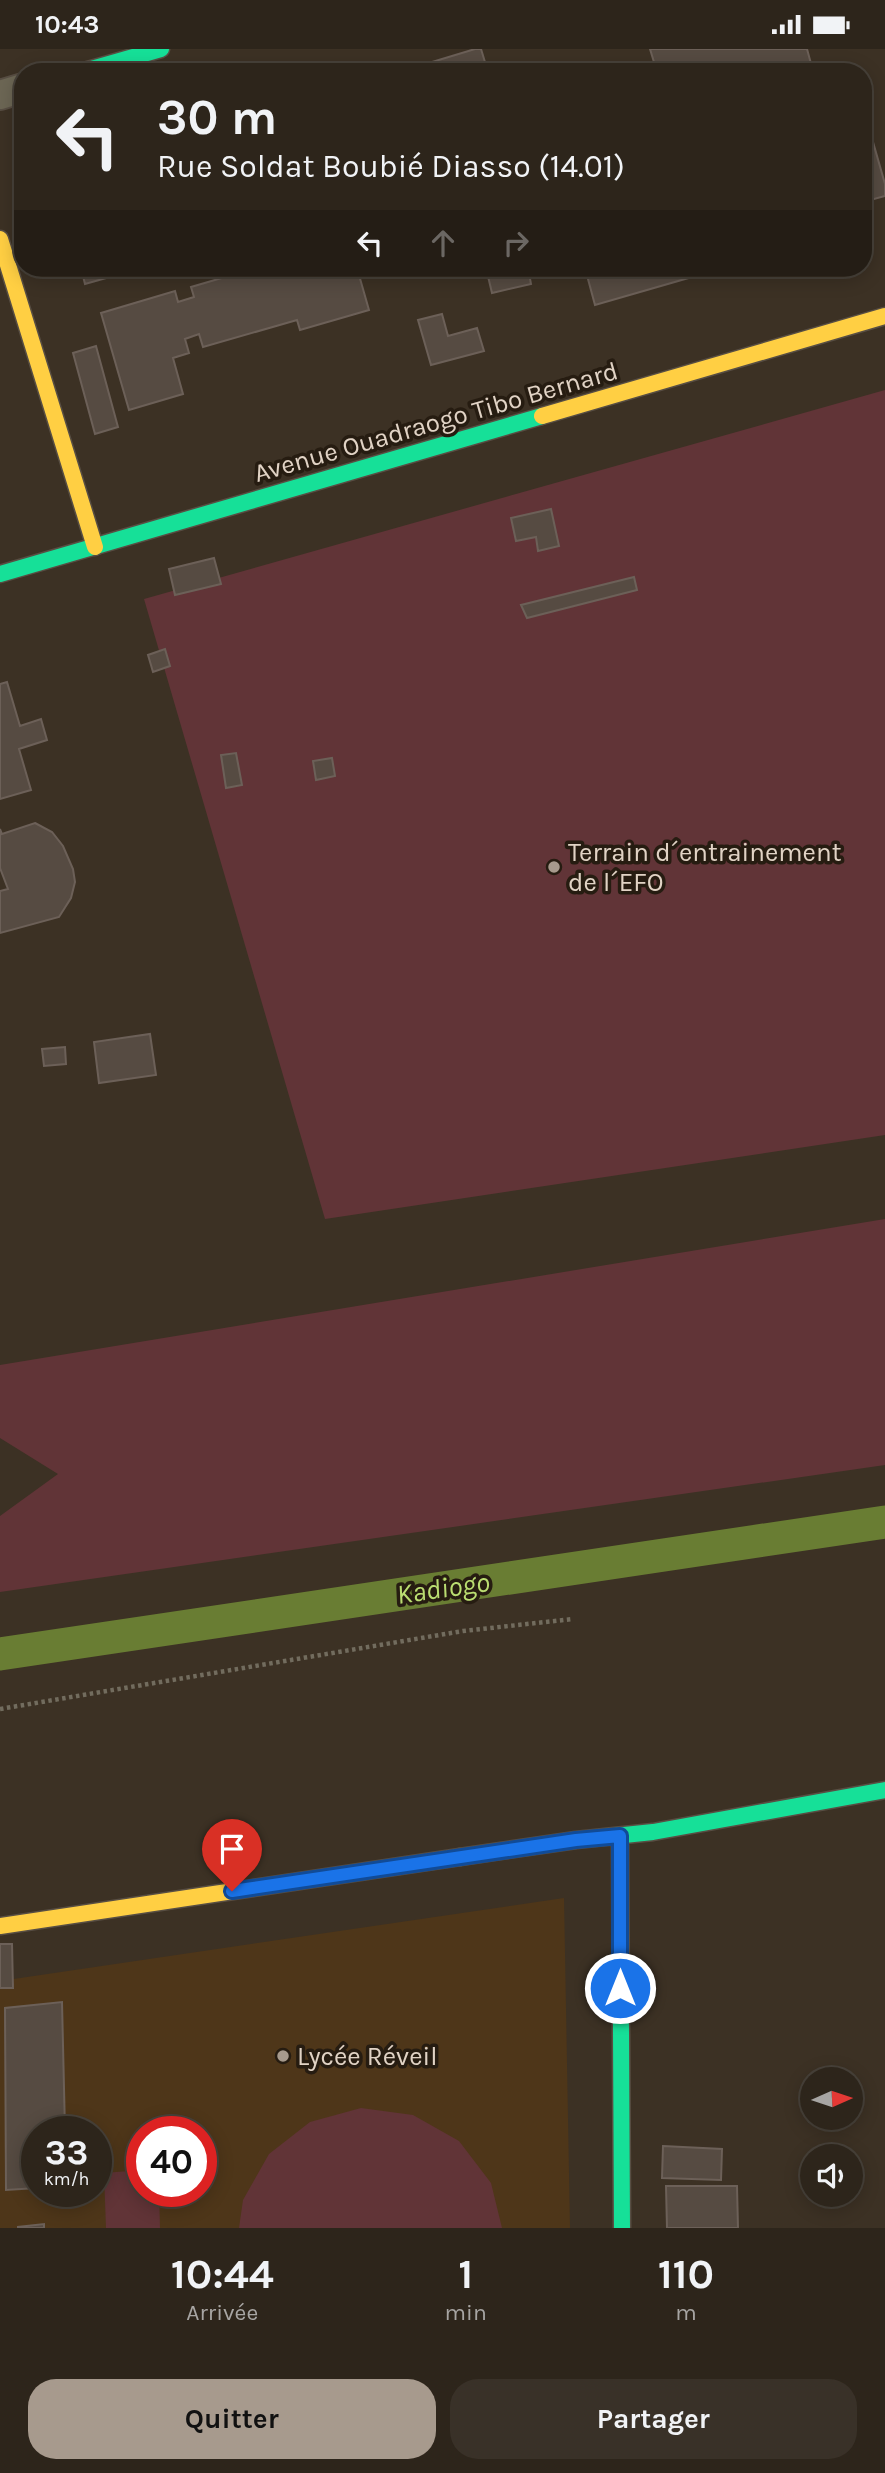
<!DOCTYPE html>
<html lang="fr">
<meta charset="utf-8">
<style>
body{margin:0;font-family:Karla,sans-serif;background:#393128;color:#f1f3f6;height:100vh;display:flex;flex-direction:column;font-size:26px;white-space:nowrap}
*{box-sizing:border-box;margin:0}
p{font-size:23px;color:#a7a5a3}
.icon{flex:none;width:38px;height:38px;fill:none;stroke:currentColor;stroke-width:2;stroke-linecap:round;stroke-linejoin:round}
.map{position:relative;height:2179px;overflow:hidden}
.panel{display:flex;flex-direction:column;background:#2d251b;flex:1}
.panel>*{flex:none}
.banner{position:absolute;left:14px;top:14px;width:858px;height:214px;border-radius:28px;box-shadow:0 4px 18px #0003,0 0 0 2px #48423a;background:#2d251b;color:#f1f3f6;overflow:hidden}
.needle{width:46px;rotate:87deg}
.tools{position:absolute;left:800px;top:2018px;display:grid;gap:14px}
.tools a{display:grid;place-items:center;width:63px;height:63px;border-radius:50%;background:#2d251b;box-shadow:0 4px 18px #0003,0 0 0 2px #48423a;font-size:35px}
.speed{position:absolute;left:21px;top:2067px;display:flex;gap:14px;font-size:35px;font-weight:700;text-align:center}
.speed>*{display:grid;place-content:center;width:91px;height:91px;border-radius:50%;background:#2d251b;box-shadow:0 4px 18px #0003,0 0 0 2px #48423a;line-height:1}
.speed small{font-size:18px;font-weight:400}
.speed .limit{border:10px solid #d22;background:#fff;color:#111}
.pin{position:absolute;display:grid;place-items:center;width:60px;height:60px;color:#fff;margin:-72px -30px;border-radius:50% 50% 50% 0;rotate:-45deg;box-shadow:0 0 7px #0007}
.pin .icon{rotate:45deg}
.me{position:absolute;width:77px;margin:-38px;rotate:0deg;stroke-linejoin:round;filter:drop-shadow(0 0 5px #0008)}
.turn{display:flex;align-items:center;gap:24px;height:147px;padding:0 28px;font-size:32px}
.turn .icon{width:91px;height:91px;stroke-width:2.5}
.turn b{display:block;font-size:49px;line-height:60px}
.lanes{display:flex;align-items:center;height:66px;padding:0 28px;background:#0003;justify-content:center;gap:35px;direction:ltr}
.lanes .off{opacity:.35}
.eta{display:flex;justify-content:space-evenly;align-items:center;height:119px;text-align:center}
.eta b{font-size:42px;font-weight:700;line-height:49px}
.primary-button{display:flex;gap:14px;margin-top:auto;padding:14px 28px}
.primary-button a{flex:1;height:80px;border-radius:28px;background:#a79a8d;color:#111;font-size:28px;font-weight:700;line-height:80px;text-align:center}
.primary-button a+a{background:#393128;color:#f1f3f6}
.status{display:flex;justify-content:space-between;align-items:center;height:49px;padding:0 35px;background:#2d251b;direction:ltr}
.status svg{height:19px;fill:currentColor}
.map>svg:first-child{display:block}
.built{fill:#4e3619;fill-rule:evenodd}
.green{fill:#613437}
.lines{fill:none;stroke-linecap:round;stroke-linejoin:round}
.canal{stroke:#697d33;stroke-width:33}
.building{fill:#564b42;stroke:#6c6058;stroke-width:2}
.street-casing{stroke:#584e43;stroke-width:32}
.fast-casing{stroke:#584e43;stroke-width:19}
.slow-casing{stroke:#584e43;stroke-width:19}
.path{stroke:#726c5e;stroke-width:4.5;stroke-dasharray:3.5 3.5;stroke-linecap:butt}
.street{stroke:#6c6654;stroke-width:28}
.fast{stroke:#16e098;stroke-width:16}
.slow{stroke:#ffcf43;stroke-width:16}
.route-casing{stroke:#114b97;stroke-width:18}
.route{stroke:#1a73e8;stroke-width:12}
.poi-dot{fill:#a79a8d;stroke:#261c11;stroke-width:2.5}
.labels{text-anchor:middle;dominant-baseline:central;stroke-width:7;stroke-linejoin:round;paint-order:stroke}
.street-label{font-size:26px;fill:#e1d3c5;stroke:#261c11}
.poi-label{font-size:26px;fill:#e1d3c5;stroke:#261c11;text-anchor:start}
.water-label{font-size:28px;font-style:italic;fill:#badd71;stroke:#261c11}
</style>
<div class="status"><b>10:43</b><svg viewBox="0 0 49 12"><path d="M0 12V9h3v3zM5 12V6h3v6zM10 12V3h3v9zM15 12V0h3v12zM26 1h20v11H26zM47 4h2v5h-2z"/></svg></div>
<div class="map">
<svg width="885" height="2179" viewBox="0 0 885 2179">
<rect width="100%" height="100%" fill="#3c3124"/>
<path class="built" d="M564,1849L570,2179H0V1932ZM37,2082H96V2142H37ZM142,2082H201V2142H142Z"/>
<path class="green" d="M885,341V1086L325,1170L144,550Z
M885,1170V1416L0,1543V1467L58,1425L0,1389V1316Z
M361,2059L413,2066L459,2092L491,2134L502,2179H239L243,2151L269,2105L310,2073Z
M142,2121V2142H159L160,2179H106L104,2124Z"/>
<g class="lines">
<path class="canal" d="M0,1605L885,1473"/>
</g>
<path class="building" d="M475,0H481L488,23H399Z
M650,0H807L813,22L657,23Z
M871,86L885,135V147L863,153V89Z
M81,219H142L85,235Z
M256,219H357L369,261L300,281L297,271L203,298L199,285L185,290L189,304L173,309L183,345L129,361L101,264L175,242L178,253L194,248L191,238Z
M486,219H528L531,235L492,244Z
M585,219H697L699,226L595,256Z
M442,265L448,287L477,279L484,302L431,316L418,271Z
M96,297L118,378L95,385L73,304Z
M551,460L559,497L538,502L536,488L516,492L511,469Z
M214,509L221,535L175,546L169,520Z
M634,528L637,541L527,569L521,556Z
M165,600L170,617L153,623L148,606Z
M7,633L20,677L41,670L47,691L19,700L31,741L0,750V635Z
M236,704L242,736L226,739L221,706Z
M332,709L335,727L316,731L313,712Z
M35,774L52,783L63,797L73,820L75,833L71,849L59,868L0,884V842L8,840L0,819V780L2,785Z
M150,985L156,1026L99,1034L94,993Z
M65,998L66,1015L44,1017L42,1000Z
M0,1895H12L13,1939H0Z
M62,1953L65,2082H37V2139L6,2141L5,1959Z
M663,2097L722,2100L721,2131L662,2129Z
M666,2137H737L738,2179H667Z
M44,2175V2179H18V2178Z"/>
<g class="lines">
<g class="street-casing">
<path id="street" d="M0,46L23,39"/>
</g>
<g class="fast-casing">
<path id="fast" d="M81,23L161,0
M0,525L542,367
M620,1787L622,2179
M460,1808L576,1791L653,1783L885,1741"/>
</g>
<g class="slow-casing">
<path id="slow" d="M0,190L95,498
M542,367L885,267
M0,1877L460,1808"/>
</g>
<path class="path" d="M0,1660L463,1582L573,1570"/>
<use href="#street" class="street"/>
<use href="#fast" class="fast"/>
<use href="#slow" class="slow"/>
</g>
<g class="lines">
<g class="route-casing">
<path id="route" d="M232,1842L576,1791L620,1787V1939"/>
</g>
<use href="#route" class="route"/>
</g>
<g class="poi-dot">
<circle cx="554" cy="818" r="7"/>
<circle cx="283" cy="2007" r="7"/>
</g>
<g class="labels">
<g class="street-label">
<text transform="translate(436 373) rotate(-16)">Avenue Ouadraogo Tibo Bernard</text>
</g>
<g class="poi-label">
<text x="568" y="803">Terrain d´entrainement<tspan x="568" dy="30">de l´EFO</tspan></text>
<text x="297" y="2007">Lycée Réveil</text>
</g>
<g class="water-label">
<text transform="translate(443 1539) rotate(-8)">Kadiogo</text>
</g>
</g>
</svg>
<div class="tools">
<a><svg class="needle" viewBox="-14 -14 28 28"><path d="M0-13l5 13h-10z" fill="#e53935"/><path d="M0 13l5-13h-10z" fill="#a7a5a3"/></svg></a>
<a><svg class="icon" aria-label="sound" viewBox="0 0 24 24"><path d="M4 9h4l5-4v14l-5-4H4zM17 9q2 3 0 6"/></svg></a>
</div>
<div class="speed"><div>33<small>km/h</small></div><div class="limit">40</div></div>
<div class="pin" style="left:232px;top:1842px;background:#d93025"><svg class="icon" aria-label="arrive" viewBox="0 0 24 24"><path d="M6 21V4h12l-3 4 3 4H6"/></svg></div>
<svg class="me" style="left:620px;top:1939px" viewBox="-20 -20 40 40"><circle r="17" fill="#1a73e8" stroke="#fff" stroke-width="3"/><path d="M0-11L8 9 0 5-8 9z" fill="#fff"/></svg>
<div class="banner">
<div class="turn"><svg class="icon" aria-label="left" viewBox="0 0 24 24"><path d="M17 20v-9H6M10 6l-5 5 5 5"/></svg><div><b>30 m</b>Rue Soldat Boubié Diasso (14.01)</div></div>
<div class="lanes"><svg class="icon" aria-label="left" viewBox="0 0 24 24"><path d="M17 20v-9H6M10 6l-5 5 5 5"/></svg><svg class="icon off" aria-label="ahead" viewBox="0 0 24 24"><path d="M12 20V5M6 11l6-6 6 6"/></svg><svg class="icon off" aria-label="right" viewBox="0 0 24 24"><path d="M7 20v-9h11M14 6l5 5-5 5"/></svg></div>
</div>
</div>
<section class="panel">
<div class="eta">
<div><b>10:44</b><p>Arrivée</p></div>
<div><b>1</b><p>min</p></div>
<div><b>110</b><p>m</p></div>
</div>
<div class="primary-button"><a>Quitter</a><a>Partager</a></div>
</section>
